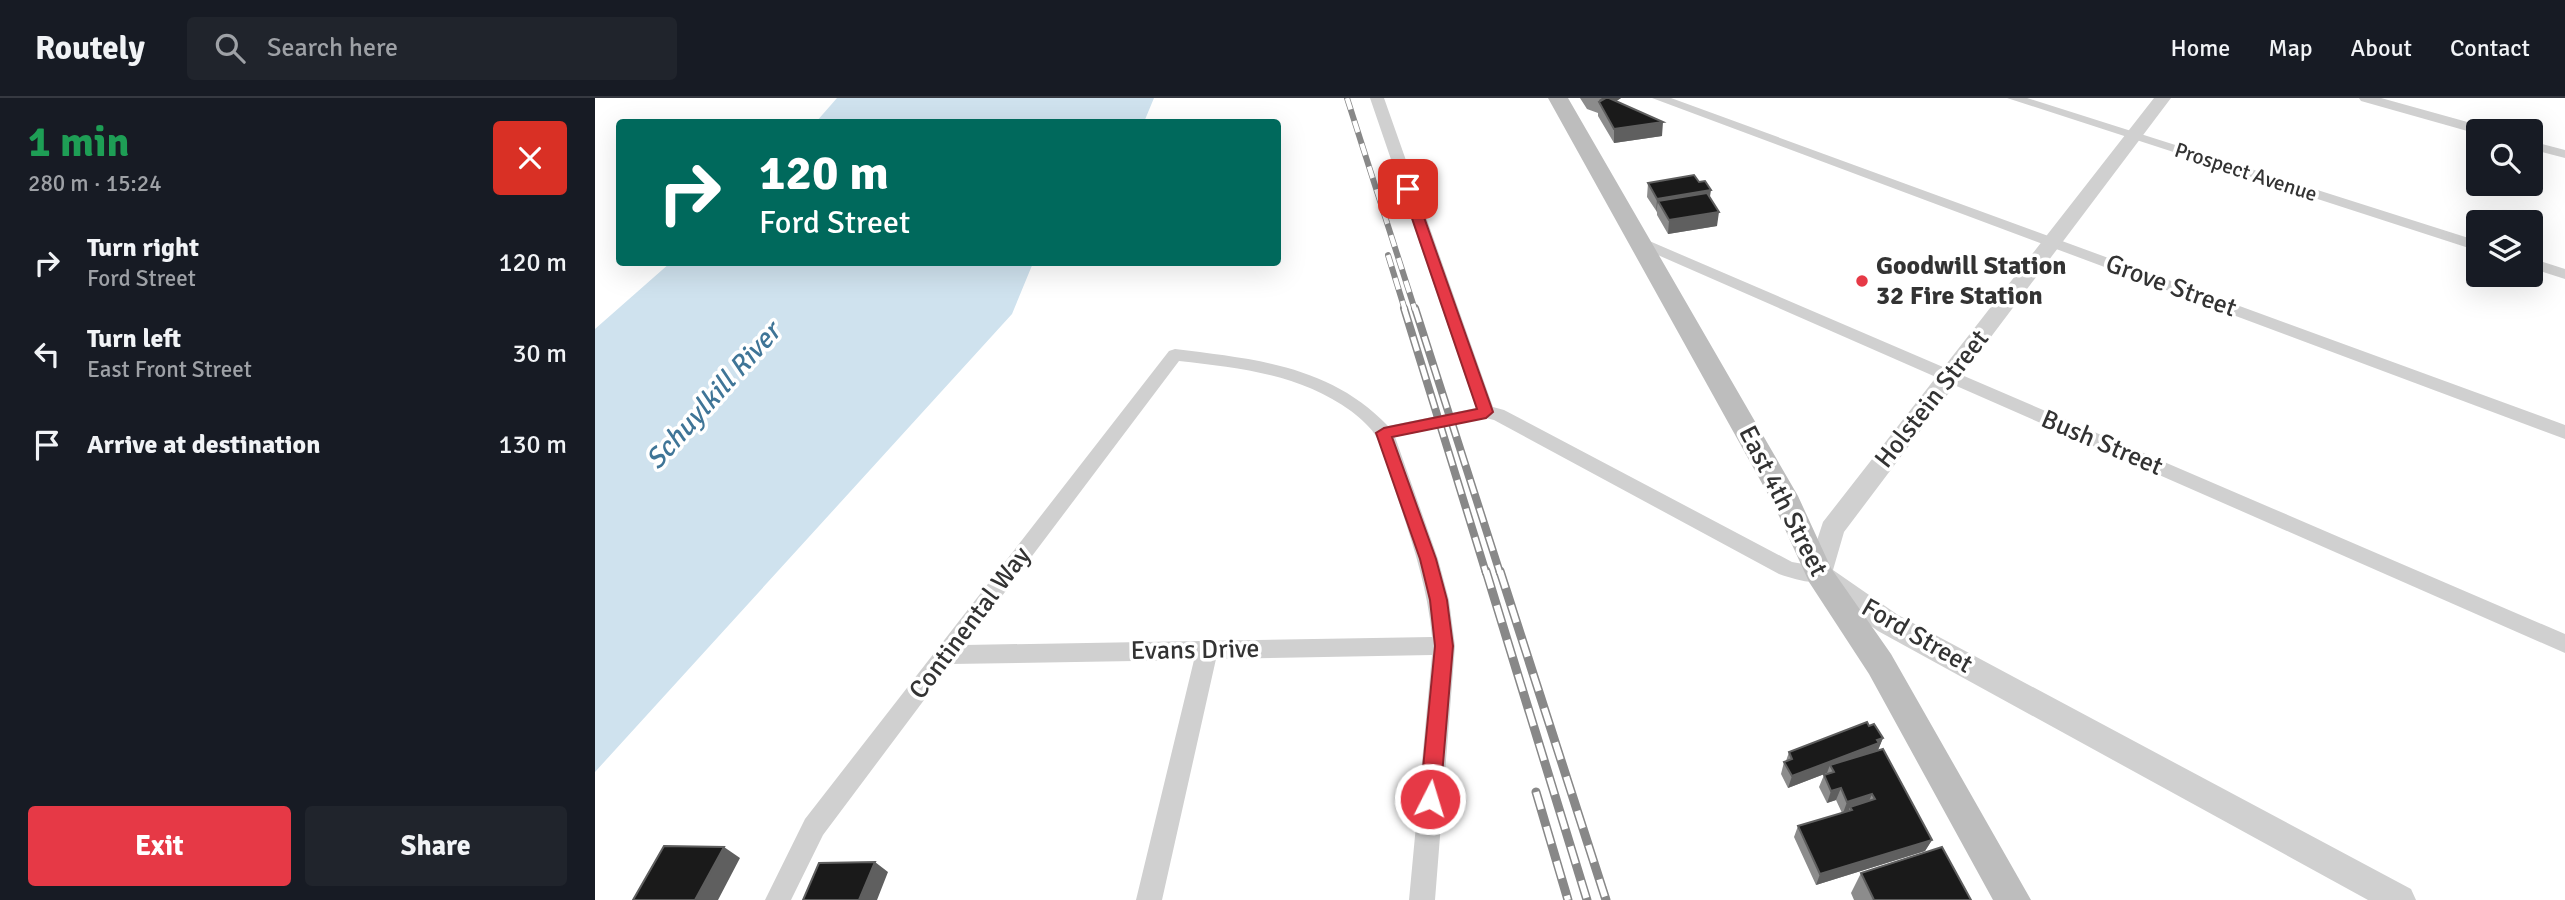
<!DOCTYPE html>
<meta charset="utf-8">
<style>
body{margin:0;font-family:Signika,sans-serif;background:#20242c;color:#f1f3f6;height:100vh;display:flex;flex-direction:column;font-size:26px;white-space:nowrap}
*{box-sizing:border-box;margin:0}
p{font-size:23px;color:#9ea1a6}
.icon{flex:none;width:38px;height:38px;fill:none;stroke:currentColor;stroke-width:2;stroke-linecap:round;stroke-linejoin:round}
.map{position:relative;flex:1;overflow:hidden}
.sheet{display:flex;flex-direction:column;background:#171b24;width:595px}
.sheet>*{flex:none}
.top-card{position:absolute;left:21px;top:21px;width:665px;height:147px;border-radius:7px;box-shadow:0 7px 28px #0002;background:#00695c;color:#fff;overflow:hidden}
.fabs{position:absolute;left:1871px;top:21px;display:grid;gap:14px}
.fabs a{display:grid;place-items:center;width:77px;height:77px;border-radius:7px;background:#171b24;box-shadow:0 7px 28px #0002;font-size:35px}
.pin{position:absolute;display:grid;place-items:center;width:60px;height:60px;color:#fff;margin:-30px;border-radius:14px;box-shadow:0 4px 10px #0006}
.me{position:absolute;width:77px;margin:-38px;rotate:5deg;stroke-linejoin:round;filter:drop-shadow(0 0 5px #0008)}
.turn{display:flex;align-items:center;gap:24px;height:147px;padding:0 28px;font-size:32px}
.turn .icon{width:91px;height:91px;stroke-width:2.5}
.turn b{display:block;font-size:49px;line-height:60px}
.round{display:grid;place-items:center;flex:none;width:74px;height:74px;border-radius:7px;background:#20242c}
.overview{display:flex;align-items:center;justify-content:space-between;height:119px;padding:0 28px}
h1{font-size:42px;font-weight:700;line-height:52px;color:#1e9e55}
.cta{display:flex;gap:14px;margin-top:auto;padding:14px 28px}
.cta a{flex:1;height:80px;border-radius:7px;background:#e63946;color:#fff;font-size:28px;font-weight:700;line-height:80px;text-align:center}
.cta a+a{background:#20242c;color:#f1f3f6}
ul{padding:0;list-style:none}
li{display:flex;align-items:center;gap:21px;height:91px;padding:0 28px}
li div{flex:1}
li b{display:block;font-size:26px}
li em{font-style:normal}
header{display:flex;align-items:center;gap:42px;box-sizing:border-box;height:98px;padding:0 35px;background:#171b24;border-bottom:2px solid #363941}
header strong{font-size:33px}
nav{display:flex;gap:38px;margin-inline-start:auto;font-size:24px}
.search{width:490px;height:63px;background:#20242c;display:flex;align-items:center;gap:18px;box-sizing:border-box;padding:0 24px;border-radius:7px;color:#9ea1a6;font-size:26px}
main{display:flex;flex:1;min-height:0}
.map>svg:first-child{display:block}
.water{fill:#cfe2ee}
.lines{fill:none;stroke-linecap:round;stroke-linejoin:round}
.minor{fill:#d0d0d0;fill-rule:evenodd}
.tertiary{fill:#d0d0d0;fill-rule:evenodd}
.secondary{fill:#bdbdbd;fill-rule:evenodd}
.rail-far2-casing{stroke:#888;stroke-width:6}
.rail-far1-casing{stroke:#888;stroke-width:8}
.rail-casing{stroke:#888;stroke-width:9}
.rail-far2{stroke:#fff;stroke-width:4.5;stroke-dasharray:12;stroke-linecap:butt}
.rail-far1{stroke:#fff;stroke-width:5;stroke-dasharray:15;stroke-linecap:butt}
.rail{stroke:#fff;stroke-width:6;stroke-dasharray:18;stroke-linecap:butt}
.wall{fill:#8c8c8c}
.shaded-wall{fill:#5f5f5f}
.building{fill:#1a1a1a;stroke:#5f5f5f;stroke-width:2}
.route{fill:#e63946;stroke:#96252e;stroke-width:2}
.poi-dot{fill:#e63946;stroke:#fff;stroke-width:2.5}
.labels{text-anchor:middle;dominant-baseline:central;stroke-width:7;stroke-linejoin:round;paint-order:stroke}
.far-street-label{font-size:21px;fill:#333;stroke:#fff}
.poi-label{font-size:26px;font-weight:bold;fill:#333;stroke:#fff;text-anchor:start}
.street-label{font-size:26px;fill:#333;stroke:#fff}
.water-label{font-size:28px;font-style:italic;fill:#3f7597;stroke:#fff}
</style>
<header>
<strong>Routely</strong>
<div class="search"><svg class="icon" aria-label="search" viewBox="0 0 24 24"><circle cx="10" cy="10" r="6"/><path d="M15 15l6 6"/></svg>Search here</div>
<nav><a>Home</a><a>Map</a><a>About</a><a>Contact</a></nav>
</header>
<main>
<section class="sheet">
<div class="overview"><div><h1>1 min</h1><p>280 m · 15:24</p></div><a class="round" style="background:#d93025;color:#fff"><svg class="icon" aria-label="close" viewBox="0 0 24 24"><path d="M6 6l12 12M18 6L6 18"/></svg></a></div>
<ul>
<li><svg class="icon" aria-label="right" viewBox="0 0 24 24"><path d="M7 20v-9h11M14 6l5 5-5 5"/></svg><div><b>Turn right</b><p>Ford Street</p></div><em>120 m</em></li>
<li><svg class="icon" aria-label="left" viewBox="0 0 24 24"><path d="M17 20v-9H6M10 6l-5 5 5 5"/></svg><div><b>Turn left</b><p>East Front Street</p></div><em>30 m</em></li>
<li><svg class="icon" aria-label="arrive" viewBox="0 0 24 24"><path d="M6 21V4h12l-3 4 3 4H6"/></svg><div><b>Arrive at destination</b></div><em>130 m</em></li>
</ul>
<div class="cta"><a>Exit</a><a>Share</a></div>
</section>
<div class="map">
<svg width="1970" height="802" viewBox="0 0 1970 802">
<rect width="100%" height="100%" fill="#fff"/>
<path class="water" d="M242,0H559L549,24H221Z
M75,165H438L417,216L0,674V231Z"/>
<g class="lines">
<path class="minor" d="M775,0H789L898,309L909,312L1197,464L1231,470L1234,476L1231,482C1216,487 1199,481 1184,476L899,322L891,320L800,339L843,461L854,502L860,548L840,802H814L837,557L621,561L567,802H541L599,562L356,566L228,737L196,802H170L210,721L574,253L580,251C659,261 735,267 793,328L881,310ZM584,263C645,270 705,276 756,313C765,320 777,330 782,340C792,362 798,387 806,410C820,453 833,494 837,539L370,547Z
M1057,0H1076L1970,327V341Z
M1412,0H1432L1883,143V153Z
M1764,0H1786L1894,30L1896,33H1883V36L1766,3Z
M1936,43L1970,52V60L1936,51Z
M1045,139L1970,536V555L1040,147L1037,144Z
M1936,160L1970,171V181L1936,170Z"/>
<path class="tertiary" d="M1559,0H1576L1249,434L1238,472L1303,517L1816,791L1821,802H1773L1283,533L1215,483L1211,476L1228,424Z"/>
<path class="secondary" d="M953,0H973L1203,398L1236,470L1296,556L1436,802H1398L1274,576L1214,484L1179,407Z"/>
<g class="rail-far2-casing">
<path id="rail-far2" d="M752,0L820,212
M793,157L810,212"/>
</g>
<g class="rail-far1-casing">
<path id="rail-far1" d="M809,210L891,475
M820,210L905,475"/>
</g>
<g class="rail-casing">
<path id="rail" d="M891,473L992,802
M905,473L1011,802
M941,694L973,802"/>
</g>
<use href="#rail-far2" class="rail-far2"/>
<use href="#rail-far1" class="rail-far1"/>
<use href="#rail" class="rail"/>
</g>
<path class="wall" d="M985,0H1026L1021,3L1067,38L1019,45L1003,18V15L992,11Z
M1053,85L1115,99L1122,128L1073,136L1062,117V114L1052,99Z
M1274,628L1288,640L1283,652L1280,654L1337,742L1330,753L1221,787L1199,739L1203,728L1247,715L1241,702L1232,705L1224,689L1229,677L1232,676V675L1193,690L1186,676L1189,664L1191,663L1194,654Z
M1266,775L1376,802H1259L1256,795Z"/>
<path class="shaded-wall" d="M1007,0H1026L1008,12L1004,5V2Z
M1068,24L1067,38L1019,45V31Z
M1116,92L1114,105L1063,103L1061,115L1062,101Z
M1124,114L1122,128L1073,136L1074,122Z
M1288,640L1283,652L1235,667L1232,675L1193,690L1197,678Z
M1246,690L1241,702L1232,705L1236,693Z
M1277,696L1272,708L1255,709L1253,714L1248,715L1252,704Z
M1337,742L1330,753L1221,787L1225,776Z
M129,749L145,760L123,802H100Z
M280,764L293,774L282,802H264Z"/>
<path class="building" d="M1011,0H1014L1068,24L1019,31L1004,4Z
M1099,77L1104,84L1110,83L1116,92L1062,101L1053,85Z
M1112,95L1124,114L1074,122L1063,103Z
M1272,624L1274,628L1279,626L1288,640L1282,642L1284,645L1197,678L1189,664L1197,661L1194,654Z
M1288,651L1337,742L1225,776L1203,728L1257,712L1255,709L1280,701L1277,696L1252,704L1246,690L1236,693L1229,677L1239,674L1235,667Z
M69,748L129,749L100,802H38Z
M1347,749L1376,802H1279L1266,775Z
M280,764L264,802H208L224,765Z"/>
<path class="route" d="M813,88L819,91L898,314L891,320L797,339L841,461L852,502L858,548L845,701L842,708L835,710L828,708L825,701L840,548L835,502L825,461L781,335L789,330L882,311L807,91Z"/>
<circle class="poi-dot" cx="1267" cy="183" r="7"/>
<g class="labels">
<g class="far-street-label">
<text transform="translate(1651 74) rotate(18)">Prospect Avenue</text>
</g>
<g class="poi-label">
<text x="1281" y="168">Goodwill Station<tspan x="1281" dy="30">32 Fire Station</tspan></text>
</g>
<g class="street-label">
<text transform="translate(1576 188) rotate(20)">Grove Street</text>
<text transform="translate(1337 301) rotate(-52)">Holstein Street</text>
<text transform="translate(1507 345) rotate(23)">Bush Street</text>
<text transform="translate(1188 403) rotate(63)">East 4th Street</text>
<text transform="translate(375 525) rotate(-53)">Continental Way</text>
<text transform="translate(1322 538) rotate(30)">Ford Street</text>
<text transform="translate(600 552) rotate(-1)">Evans Drive</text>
</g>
<g class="water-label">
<text transform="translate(118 298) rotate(-48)">Schuylkill River</text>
</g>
</g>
</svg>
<div class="fabs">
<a><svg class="icon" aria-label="search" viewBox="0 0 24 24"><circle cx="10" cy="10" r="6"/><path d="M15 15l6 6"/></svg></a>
<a><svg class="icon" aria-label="layers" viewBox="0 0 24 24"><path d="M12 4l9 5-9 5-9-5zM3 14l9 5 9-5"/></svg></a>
</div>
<div class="pin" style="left:813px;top:91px;background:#d93025"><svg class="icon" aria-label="arrive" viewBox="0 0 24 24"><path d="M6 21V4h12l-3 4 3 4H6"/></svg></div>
<svg class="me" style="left:835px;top:701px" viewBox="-20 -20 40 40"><circle r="17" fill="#e63946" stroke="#fff" stroke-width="3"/><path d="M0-11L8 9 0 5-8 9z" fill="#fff"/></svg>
<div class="top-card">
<div class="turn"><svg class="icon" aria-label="right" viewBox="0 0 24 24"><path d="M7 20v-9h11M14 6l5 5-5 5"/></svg><div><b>120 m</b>Ford Street</div></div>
</div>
</div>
</main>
